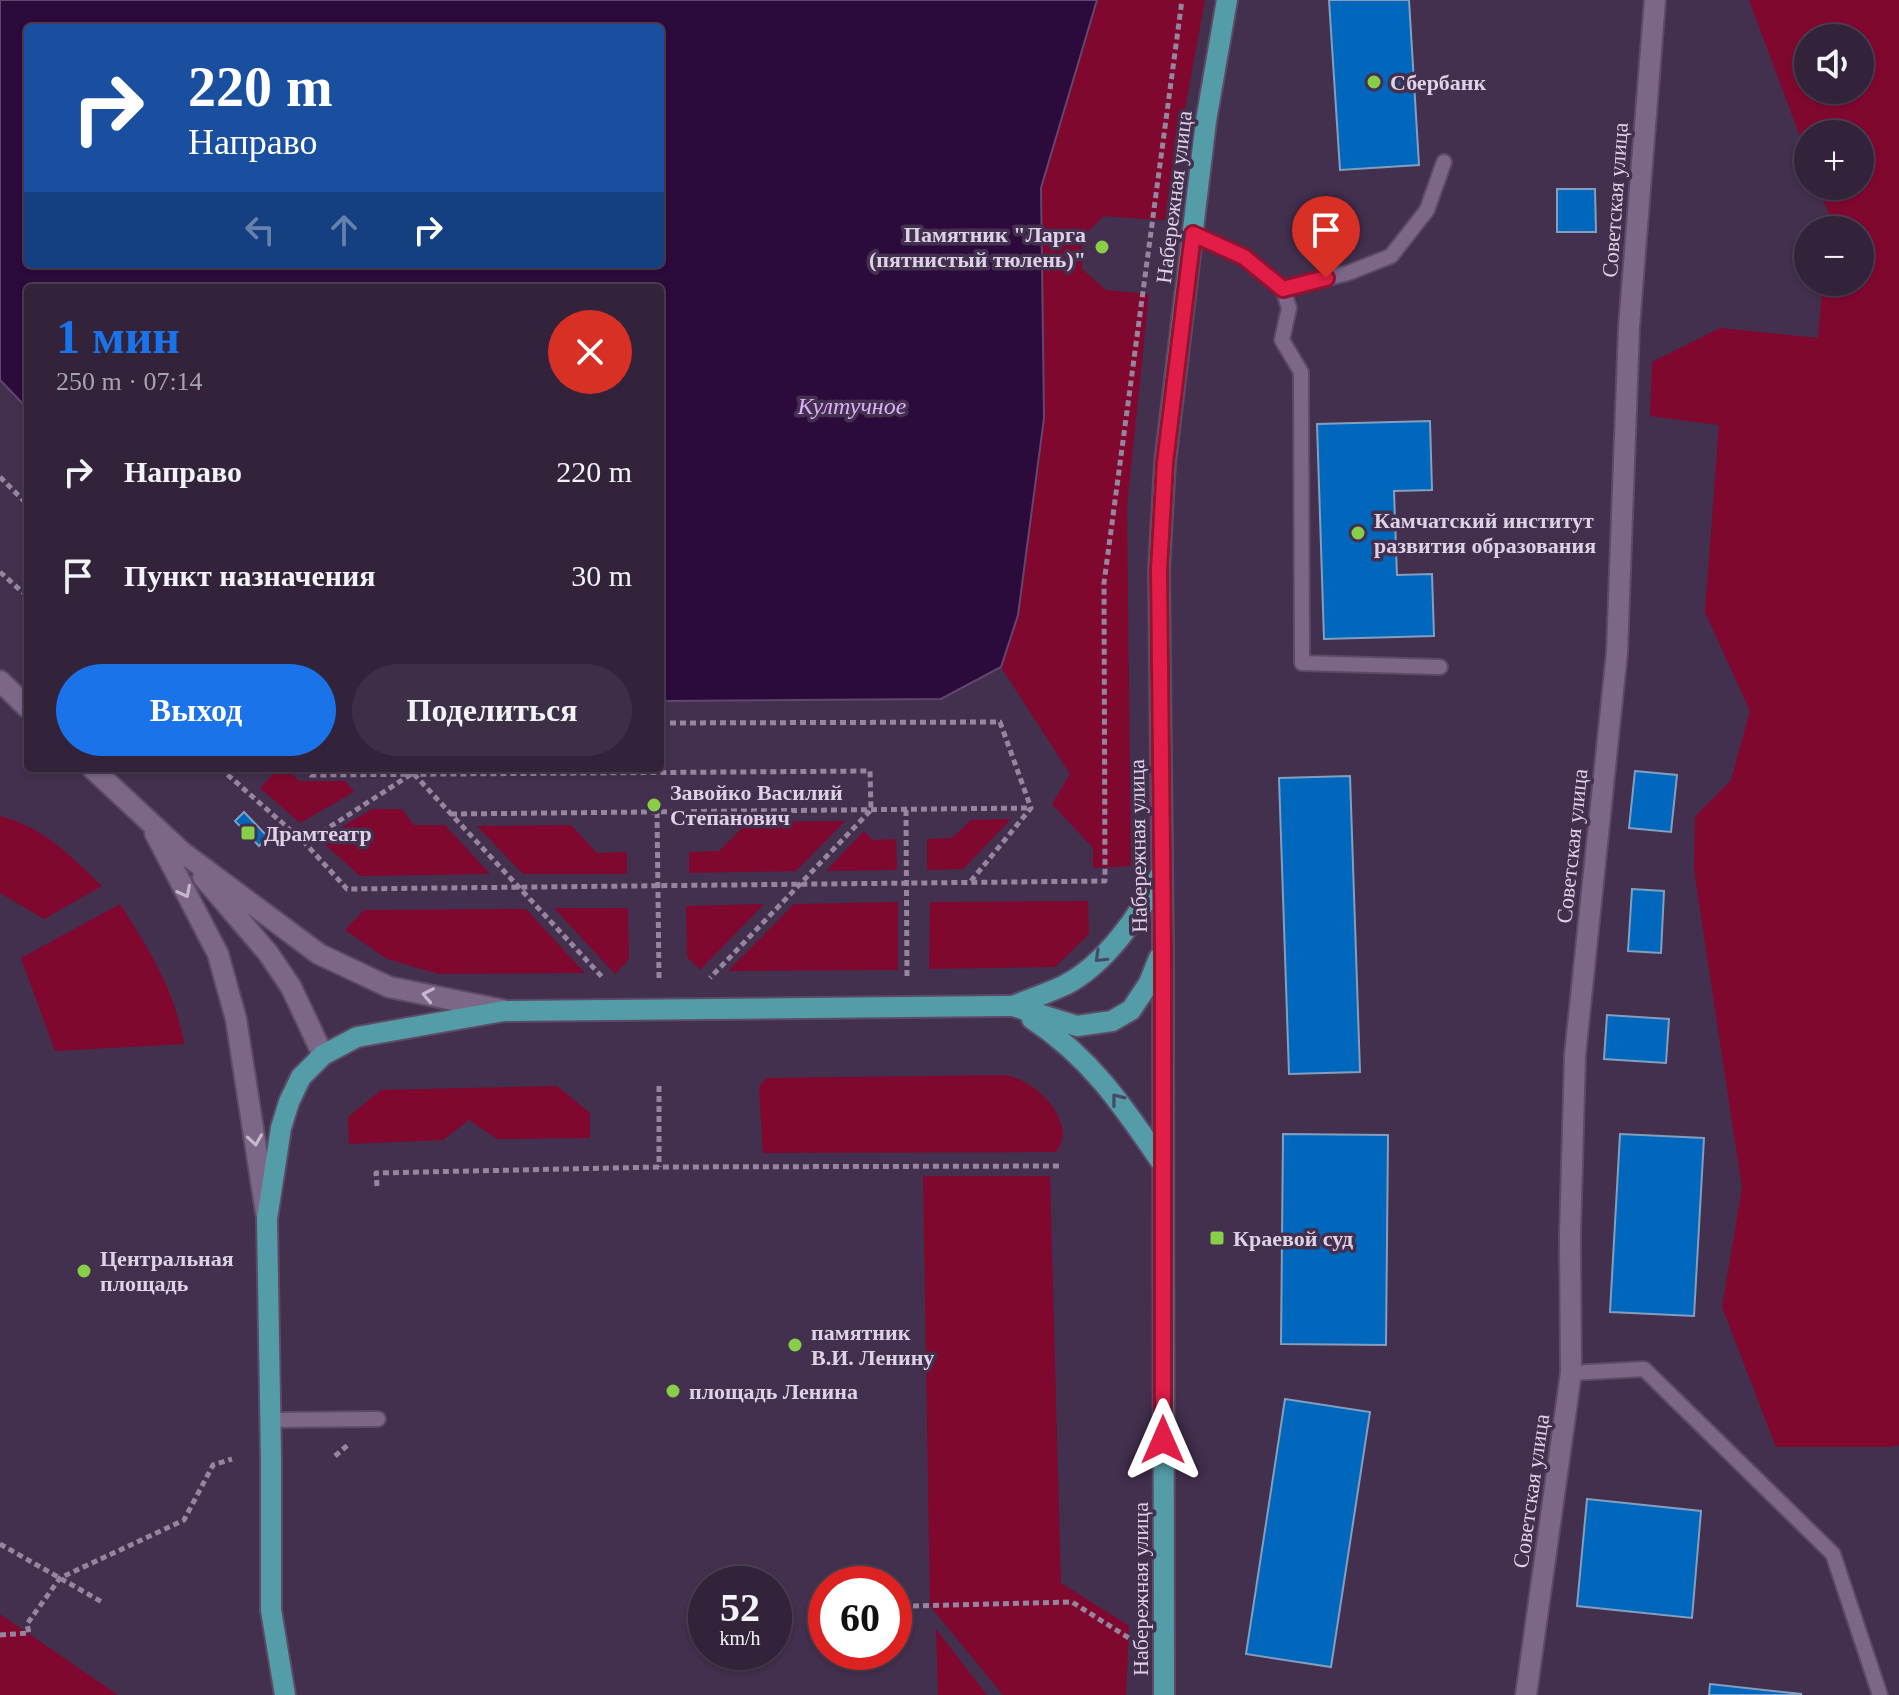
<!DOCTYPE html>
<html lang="ru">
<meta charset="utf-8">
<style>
body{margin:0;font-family:Georgia,serif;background:#3d2f45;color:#f1f3f6;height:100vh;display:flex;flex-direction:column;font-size:30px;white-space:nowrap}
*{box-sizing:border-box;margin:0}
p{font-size:26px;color:#a8a4af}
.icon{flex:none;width:44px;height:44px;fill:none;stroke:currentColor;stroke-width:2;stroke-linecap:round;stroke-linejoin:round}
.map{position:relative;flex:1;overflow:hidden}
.details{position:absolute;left:24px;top:284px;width:640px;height:488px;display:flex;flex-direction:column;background:#32233a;border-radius:8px;box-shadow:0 2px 6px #0004,0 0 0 2px #4d4054}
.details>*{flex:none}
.hud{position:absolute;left:24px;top:24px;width:640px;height:244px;border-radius:8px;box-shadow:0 2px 6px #0004,0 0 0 2px #4d4054;background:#1a4fa0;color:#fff;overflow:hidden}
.buttons{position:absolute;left:1794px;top:24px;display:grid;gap:16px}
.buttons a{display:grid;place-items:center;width:80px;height:80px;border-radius:50%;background:#32233a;box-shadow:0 2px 6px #0004,0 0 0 2px #4d4054;font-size:40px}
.speed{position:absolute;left:688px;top:1566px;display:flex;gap:16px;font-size:40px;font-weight:700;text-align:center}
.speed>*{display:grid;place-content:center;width:104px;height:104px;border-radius:50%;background:#32233a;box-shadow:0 2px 6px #0004,0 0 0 2px #4d4054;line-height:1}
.speed small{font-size:20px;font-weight:400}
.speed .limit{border:12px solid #d22;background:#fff;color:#111}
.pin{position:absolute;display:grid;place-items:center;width:68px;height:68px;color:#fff;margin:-82px -34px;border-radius:50% 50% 50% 0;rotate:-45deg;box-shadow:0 0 8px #0007}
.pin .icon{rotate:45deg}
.me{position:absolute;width:88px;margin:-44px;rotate:0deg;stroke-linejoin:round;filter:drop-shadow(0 0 6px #0008)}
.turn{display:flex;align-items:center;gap:28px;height:168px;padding:0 32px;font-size:36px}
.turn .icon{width:104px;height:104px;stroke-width:2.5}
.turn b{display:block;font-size:56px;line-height:68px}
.lanes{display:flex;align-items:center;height:76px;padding:0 32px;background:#0003;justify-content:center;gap:40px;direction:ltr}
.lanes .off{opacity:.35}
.round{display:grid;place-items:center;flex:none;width:84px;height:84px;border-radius:42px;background:#3d2f45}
.overview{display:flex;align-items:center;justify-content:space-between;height:136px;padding:0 32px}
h1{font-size:48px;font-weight:700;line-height:60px;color:#1a73e8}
.cta{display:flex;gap:16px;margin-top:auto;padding:16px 32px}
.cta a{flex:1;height:92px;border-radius:48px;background:#1a73e8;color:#fff;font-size:32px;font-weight:700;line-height:92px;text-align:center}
.cta a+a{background:#3d2f45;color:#f1f3f6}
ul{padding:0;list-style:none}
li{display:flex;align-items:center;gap:24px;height:104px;padding:0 32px}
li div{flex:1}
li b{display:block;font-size:30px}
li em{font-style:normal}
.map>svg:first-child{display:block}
.green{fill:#80082e;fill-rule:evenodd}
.water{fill:#2c0a3c;stroke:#61466f;stroke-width:2;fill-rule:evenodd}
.building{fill:#0067bc;stroke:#839fbf;stroke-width:2}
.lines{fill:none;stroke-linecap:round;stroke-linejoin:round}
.service-casing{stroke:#5c4b65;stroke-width:18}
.minor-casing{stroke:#5c4b65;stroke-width:24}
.secondary-casing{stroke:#5c4b65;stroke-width:24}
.primary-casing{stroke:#5c4b65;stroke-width:24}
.path{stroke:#95859e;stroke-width:5;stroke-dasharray:6 4;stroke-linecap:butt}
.service{stroke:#7c6789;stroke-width:14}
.minor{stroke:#7c6789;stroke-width:20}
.secondary{stroke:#7c6789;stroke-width:20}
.primary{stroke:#539ca8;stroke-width:20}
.oneway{stroke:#c6b7ce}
.oneway2{stroke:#474a64}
.route-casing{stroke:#92132f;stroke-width:20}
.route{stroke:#e11d48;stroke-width:14}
.poi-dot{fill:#89ce48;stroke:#432f4e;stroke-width:3}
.labels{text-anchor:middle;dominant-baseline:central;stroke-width:7;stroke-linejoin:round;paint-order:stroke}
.poi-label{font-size:22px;font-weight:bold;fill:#ded2e5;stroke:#432f4e;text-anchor:start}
.street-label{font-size:22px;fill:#ded2e5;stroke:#432f4e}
.water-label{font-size:24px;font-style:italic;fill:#ddaff8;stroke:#432f4e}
</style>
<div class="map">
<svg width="1899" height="1695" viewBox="0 0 1899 1695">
<rect width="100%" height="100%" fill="#432f4e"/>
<path class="green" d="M1097,0H1205L1186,104L1171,221L1104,216L1083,236L1082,269L1106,290L1149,294L1127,506L1131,866L1093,868V848L1052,804L1070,774L1001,667L1018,615L1044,418L1041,188Z
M1749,0H1899V1445L1890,1447H1776L1722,1307L1742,1188L1694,870L1695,816L1731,780L1750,711L1705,612L1719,425L1650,416L1652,362L1720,328L1818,338L1823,282H1860V230H1828L1829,214L1818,186H1860V134H1808V158ZM1808,38H1860V90H1808Z
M279,768H286L299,781H345L354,792L300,823L260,788Z
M372,809H402L414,825H445L490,874L360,876L320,840Z
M0,816C43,827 71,856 102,886L44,919L0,893Z
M1011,819L963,869L927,870V839L952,838L971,820Z
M845,821L796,871L689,873V852L719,851L748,822Z
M571,825L597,853L627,852V874H523L477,826Z
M864,831L873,840L896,839L897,870L826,871Z
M1088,901L1089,934L1055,967L929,969L930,902Z
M898,902V970L728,971L794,904Z
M120,904C149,949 175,990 184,1044L55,1051L21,958Z
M764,904L700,970L687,957L686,906Z
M554,908H628L629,959L615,974Z
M526,909L585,973L439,974L387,959L345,930L364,910Z
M1003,1075C1033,1077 1080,1122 1056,1152L763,1153L759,1087L766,1078Z
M557,1086L590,1113V1138L497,1139L469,1120L443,1140L349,1144L348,1117L381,1090Z
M923,1176H1050L1061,1583L1129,1626L1126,1695H1003L930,1606Z
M0,1614L118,1695H0Z
M936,1629L987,1695H938Z"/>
<path class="water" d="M0,0H1097L1041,188L1044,418L1018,615L1001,667L941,699L660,701V288H28V409L0,380ZM28,28H660V264H28Z"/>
<path class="building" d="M1329,0H1409L1419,165L1340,170Z
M1557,189H1595L1596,232H1557Z
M1430,421L1432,490L1394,491L1397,575L1432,574L1434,636L1324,639L1317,424Z
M1635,771L1677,775L1671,832L1629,828Z
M1350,776L1360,1072L1289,1074L1279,778Z
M244,812L268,837L259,846L235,821Z
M1632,889L1664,891L1661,953L1628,951Z
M1607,1015L1669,1019L1666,1063L1604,1059Z
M1283,1134L1388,1135L1386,1345L1281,1344Z
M1620,1134L1704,1138L1694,1316L1610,1312Z
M1285,1399L1370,1412L1331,1667L1246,1654Z
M1587,1499L1701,1511L1692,1618L1577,1606Z
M1710,1684L1801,1694V1695H1709Z"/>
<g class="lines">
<g class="service-casing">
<path id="service" d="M1193,234L1244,257L1283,289L1348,273L1391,256L1427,210L1444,162
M1283,289L1289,308L1282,340L1301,372L1302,663L1440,667
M1571,1373L1644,1369L1833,1554L1880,1695
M271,1420L378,1419"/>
</g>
<g class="minor-casing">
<path id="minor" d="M1526,1695L1571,1373L1570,1236L1575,1055L1617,652L1629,327L1655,0"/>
</g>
<g class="secondary-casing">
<path id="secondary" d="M0,681L28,708
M92,768L182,852L319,954L389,987L503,1010
M155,833L218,954L236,1019L266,1213
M203,877L268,953L291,987L323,1055"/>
</g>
<g class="primary-casing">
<path id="primary" d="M1013,1006C1030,999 1048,993 1065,985C1106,964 1140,914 1161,874
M1032,1019C1091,1058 1123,1106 1162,1163
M285,1695L271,1610V1459L267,1219L281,1128L289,1102L301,1077L323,1055L357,1037L504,1011L1004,1006H1013L1077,1026L1112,1021L1131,1010L1149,983L1159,958
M1164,1695L1163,947L1159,570L1165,463L1206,121L1227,0"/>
</g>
<path class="path" d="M0,477L28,505
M0,572L28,597
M660,723L1000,722L1031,808L971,881
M220,768L305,843L347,889L1105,881L1104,583L1182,0
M303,768L311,775L870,771L871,810L710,978
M906,810L907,976
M657,812L659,978
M451,814L1031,808
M305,843L413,773L604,979
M659,1086V1167
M377,1186L376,1173L659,1167L1059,1166
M335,1456L349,1444
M0,1544L102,1602
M913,1606L1072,1602L1132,1640
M0,1635L29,1633L27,1624L60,1578L184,1520L213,1465L232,1459"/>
<use href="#service" class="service"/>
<use href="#minor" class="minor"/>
<use href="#secondary" class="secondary"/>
<use href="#primary" class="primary"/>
</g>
<defs><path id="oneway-chevron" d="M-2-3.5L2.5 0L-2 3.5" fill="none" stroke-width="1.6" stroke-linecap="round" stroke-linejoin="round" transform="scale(2)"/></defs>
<g class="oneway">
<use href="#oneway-chevron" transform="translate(185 892) rotate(63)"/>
<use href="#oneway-chevron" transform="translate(428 995) rotate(-169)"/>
<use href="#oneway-chevron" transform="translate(255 1140) rotate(81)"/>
</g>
<g class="oneway2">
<use href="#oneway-chevron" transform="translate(1100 957) rotate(136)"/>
<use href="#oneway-chevron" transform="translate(1117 1099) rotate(-128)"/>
</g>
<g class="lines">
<g class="route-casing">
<path id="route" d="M1163,1440V947L1159,570L1165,463L1193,234L1244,257L1283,289L1326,278"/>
</g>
<use href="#route" class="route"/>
</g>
<g class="poi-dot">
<circle cx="1374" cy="82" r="8"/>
<circle cx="1102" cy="247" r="8"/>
<circle cx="1358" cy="533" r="8"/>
<circle cx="654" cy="805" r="8"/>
<rect x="240" y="825" width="16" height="16" rx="4"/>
<rect x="1209" y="1230" width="16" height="16" rx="4"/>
<circle cx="84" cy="1271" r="8"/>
<circle cx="795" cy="1345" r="8"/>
<circle cx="673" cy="1391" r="8"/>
</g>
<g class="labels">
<g class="poi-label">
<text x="1390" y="82">Сбербанк</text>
<text x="1086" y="234" text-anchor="end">Памятник "Ларга<tspan x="1086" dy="25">(пятнистый тюлень)"</tspan></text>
<text x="1374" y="520">Камчатский институт<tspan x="1374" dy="25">развития образования</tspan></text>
<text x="670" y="792">Завойко Василий<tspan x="670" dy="25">Степанович</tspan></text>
<text x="264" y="833">Драмтеатр</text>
<text x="1233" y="1238">Краевой суд</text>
<text x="100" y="1258">Центральная<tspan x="100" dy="25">площадь</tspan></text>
<text x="811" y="1332">памятник<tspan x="811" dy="25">В.И. Ленину</tspan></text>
<text x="689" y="1391">площадь Ленина</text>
</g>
<g class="street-label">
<text transform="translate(1174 197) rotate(-83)">Набережная улица</text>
<text transform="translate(1615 200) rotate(-86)">Советская улица</text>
<text transform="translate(1138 846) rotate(-91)">Набережная улица</text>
<text transform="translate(1572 846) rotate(-84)">Советская улица</text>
<text transform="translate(1531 1491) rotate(-82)">Советская улица</text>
<text transform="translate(1140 1589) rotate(-90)">Набережная улица</text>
</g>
<g class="water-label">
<text x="852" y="406">Култучное</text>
</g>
</g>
</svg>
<div class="buttons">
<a><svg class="icon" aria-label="sound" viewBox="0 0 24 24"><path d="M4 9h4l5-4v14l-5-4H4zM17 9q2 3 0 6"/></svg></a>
<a>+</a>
<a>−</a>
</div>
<div class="speed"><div>52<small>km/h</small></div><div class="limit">60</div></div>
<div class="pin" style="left:1326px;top:278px;background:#d93025"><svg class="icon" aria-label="arrive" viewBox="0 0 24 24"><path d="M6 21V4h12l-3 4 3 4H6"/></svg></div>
<svg class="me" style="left:1163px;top:1440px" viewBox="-20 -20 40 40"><path d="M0-17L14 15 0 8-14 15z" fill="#e11d48" stroke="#fff" stroke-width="4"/></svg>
<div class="hud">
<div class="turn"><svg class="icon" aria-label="right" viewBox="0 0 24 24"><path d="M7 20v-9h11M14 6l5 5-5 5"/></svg><div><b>220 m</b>Направо</div></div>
<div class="lanes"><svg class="icon off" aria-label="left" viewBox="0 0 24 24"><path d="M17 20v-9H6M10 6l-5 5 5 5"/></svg><svg class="icon off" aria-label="ahead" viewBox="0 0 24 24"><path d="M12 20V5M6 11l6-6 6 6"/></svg><svg class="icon" aria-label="right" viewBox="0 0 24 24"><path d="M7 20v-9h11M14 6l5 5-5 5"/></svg></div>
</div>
<section class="details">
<div class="overview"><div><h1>1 мин</h1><p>250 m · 07:14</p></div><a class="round" style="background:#d93025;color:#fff"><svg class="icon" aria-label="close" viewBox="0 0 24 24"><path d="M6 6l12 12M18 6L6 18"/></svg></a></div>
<ul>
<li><svg class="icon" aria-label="right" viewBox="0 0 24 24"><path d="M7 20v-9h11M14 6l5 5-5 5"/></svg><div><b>Направо</b></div><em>220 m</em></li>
<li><svg class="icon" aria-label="arrive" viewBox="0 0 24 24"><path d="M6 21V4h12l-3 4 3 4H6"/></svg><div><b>Пункт назначения</b></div><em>30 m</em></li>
</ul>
<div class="cta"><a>Выход</a><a>Поделиться</a></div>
</section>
</div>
